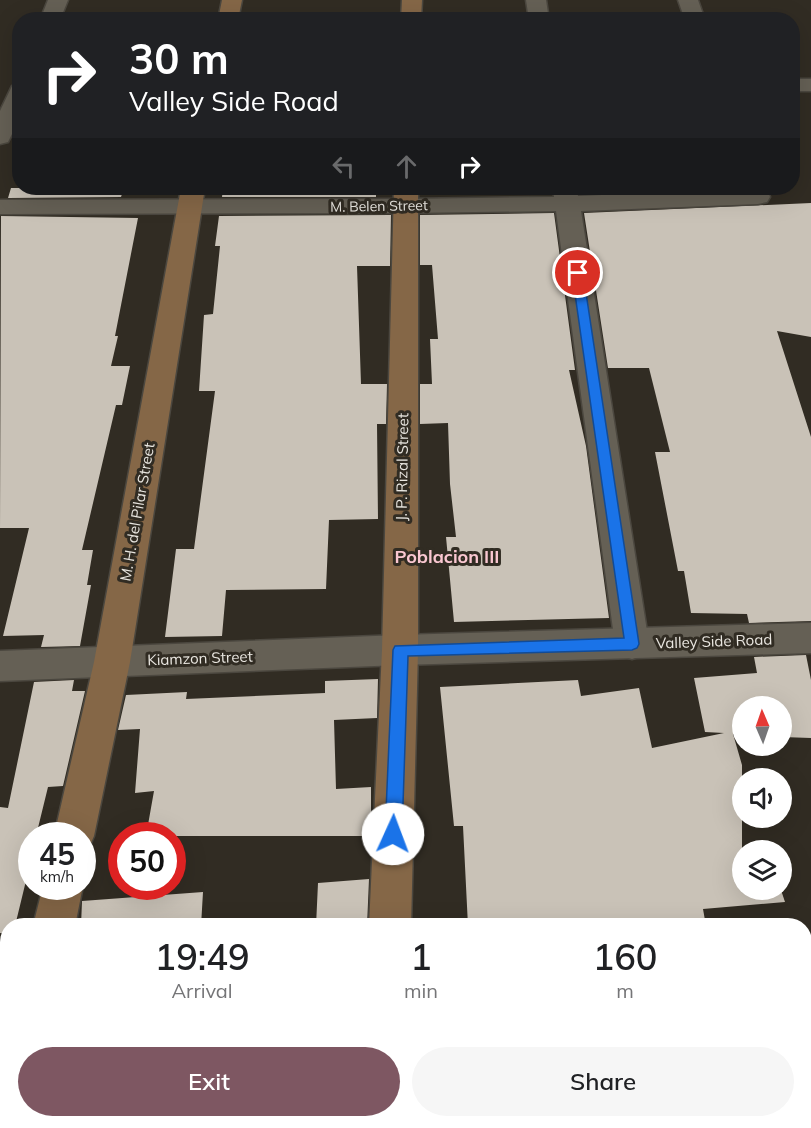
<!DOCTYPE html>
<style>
body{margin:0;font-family:Mulish,sans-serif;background:#f6f6f6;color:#202124;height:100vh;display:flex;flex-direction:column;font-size:22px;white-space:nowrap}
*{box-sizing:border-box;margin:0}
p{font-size:20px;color:#757577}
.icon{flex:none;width:33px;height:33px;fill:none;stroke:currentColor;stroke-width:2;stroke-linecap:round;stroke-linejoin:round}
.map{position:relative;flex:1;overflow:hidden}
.side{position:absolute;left:0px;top:918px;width:812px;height:210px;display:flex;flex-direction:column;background:#fff;border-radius:24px 24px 0 0;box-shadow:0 6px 24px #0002}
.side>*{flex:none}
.banner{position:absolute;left:12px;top:12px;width:788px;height:183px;border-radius:24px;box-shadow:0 6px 24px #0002;background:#202124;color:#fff;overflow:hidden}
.needle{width:39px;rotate:358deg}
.fabs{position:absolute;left:732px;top:696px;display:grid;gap:12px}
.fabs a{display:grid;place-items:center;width:60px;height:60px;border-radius:50%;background:#fff;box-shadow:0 6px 24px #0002;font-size:30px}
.speed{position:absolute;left:18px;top:822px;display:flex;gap:12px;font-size:30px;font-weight:700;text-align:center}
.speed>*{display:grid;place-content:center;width:78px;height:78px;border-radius:50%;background:#fff;box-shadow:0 6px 24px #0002;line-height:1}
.speed small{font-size:15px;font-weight:400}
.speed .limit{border:9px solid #d22;background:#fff;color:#111}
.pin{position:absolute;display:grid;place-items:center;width:51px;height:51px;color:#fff;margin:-26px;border:3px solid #fff;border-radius:50%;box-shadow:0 2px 6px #0007}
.me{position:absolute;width:66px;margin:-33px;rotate:2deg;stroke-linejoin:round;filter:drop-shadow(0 0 4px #0008)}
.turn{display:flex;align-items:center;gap:21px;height:126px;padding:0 18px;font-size:27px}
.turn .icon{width:78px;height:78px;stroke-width:2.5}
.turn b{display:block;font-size:42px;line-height:51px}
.lanes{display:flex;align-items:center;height:57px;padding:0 18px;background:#0003;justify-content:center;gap:30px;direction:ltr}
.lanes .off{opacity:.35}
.eta{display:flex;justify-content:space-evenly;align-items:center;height:102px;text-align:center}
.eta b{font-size:36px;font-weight:600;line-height:42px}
.cta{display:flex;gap:12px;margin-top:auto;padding:12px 18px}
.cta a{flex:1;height:69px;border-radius:36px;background:#7e5762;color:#fff;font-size:24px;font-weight:600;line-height:69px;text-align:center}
.cta a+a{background:#f6f6f6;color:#202124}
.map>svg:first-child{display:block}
.building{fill:#c9c2b7}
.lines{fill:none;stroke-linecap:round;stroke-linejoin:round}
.minor-casing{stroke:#4b473f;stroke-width:3}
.tertiary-casing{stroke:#4b473f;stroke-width:3}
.secondary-casing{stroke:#4b473f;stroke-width:3}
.minor{fill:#656055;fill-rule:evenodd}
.tertiary{fill:#656055;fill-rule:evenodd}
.secondary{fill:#856747;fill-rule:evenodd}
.route{fill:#1a73e8;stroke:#114b97;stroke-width:1.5}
.labels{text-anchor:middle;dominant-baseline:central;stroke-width:6;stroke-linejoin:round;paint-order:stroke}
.far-street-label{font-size:14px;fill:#eae7e1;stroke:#312c23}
.street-label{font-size:15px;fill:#eae7e1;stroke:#312c23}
.quarter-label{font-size:18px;font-weight:bold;fill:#fac7d1;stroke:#312c23}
</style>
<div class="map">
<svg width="811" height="1128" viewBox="0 0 811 1128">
<rect width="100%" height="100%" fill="#312c23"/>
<path class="building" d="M11,188H124L121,197L8,198Z
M223,188H376V197H222Z
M586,188H658L659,190L587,193Z
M811,203V337L777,331L811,437V621L749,623L747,614L691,613L684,571H678L655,452H670L649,368H608L584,213Z
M554,213L575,370H569L586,446L609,618L454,622L446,537H456L450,484L448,423L420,424V384H432L430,339H438L432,265H420V215Z
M391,215L390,266H357L361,384H387L386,424H377L378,519L329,520L326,589L226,590L222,636L165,637L176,549H194L215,391H199L204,315L213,314L220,246H215L219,216Z
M1,216L138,218L115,336H118L111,366H130L122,405H116L82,550H93L87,585H91L80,646L41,647L44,635L3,636L29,528H0Z
M806,655L811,680V738L782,737V706H742V734H733L742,765V890H781L785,902L703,909L706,926H468L463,826H454L440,687L578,680L581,696L639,688L652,748L724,733L705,732L694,678L757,673L754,657Z
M378,679L377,718L334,720L336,789L371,787V836H146L154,791L135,793L140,729L118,730L126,695L187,692L186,699L325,693V681Z
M74,680L72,691H85L63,786L48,787L36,836H32V856L15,926H8V934L0,933V807L8,808L34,682Z
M369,879L367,926H316L318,883Z
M203,892L201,926H81L82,901Z"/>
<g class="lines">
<g class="minor-casing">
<path id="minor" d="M526,0H546L549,20H529Z
M678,0H698L705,20H685Z
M792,79H811V91H792Z
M553,188H577L578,196L767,188L770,197L767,202L758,204L581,211L649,644L644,655L632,659L620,655L615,644L556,211L405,213L396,211L393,206L396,201L405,199L554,197Z"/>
</g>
<g class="tertiary-casing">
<path id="tertiary" d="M48,0H68L60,20H40Z
M20,85V118L8,142L0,144V111L12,86Z
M405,199L414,201L417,206L414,211L405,213L0,214V200Z
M811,623V653L400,665L0,681V651L400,635Z"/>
</g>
<g class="secondary-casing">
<path id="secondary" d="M222,0H242L238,20H218Z
M402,0H422L421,20H401Z
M181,188H205L130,662L94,836L88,850L82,852V836H54L94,662Z
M394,188H418V650L411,926H369L382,650Z
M82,884L83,886L75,926H33L43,886H82Z
M8,1098V1120H34L33,1128H0V1101Z
M360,1120H406L405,1128H359Z"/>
</g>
<use href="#minor" class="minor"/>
<use href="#tertiary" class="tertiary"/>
<use href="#secondary" class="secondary"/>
</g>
<path class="route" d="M578,270L583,273L639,644L637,648L632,650L408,656L402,834L399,839L393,842L388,839L385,834L393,650L395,646L624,638L572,273Z"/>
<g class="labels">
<g class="far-street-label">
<text transform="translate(379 206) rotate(-1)">M. Belen Street</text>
</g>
<g class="street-label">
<text transform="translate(402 467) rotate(-89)">J. P. Rizal Street</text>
<text transform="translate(137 512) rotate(-80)">M. H. del Pilar Street</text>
<text transform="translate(714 641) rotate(-2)">Valley Side Road</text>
<text transform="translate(200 658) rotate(-2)">Kiamzon Street</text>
</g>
<g class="quarter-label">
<text x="447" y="556">Poblacion III</text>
</g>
</g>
</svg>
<div class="fabs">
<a><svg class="needle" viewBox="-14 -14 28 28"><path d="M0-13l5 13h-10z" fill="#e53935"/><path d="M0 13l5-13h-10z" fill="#757577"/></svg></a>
<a><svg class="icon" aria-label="sound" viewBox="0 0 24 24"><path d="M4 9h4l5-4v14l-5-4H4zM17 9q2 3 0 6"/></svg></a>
<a><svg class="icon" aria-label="layers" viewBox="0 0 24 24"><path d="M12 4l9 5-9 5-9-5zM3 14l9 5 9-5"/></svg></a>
</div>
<div class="speed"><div>45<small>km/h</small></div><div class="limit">50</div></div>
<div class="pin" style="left:578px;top:273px;background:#d93025"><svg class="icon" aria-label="arrive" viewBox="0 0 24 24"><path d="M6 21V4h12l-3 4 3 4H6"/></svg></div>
<svg class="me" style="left:393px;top:834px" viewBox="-20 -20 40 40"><circle r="19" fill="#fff"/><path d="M0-13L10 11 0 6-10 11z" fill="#1a73e8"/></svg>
<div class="banner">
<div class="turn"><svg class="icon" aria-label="right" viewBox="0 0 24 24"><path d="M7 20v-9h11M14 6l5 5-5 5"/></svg><div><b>30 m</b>Valley Side Road</div></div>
<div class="lanes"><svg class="icon off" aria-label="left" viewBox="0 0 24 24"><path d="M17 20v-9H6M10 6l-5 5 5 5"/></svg><svg class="icon off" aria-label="ahead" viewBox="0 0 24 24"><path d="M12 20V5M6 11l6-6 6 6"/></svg><svg class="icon" aria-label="right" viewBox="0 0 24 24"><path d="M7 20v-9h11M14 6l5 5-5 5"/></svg></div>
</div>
<section class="side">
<div class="eta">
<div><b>19:49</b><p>Arrival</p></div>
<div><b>1</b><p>min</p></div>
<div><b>160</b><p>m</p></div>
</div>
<div class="cta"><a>Exit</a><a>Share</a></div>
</section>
</div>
